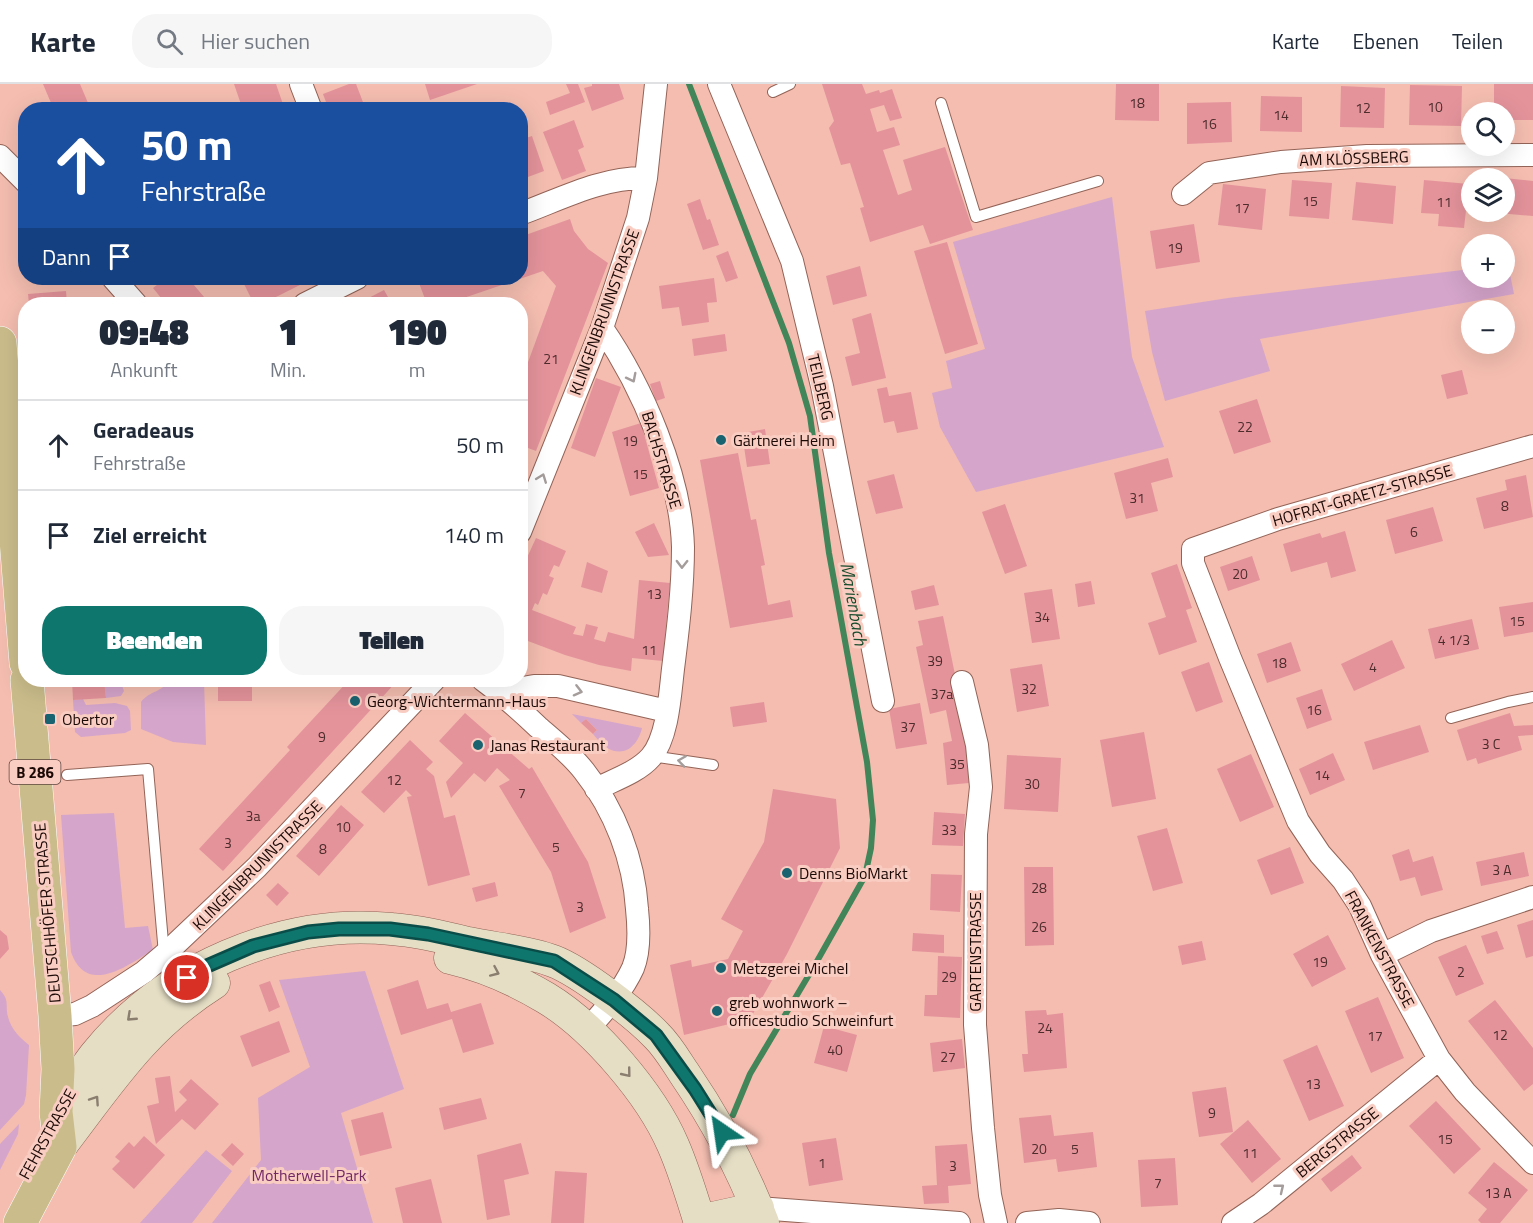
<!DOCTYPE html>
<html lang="de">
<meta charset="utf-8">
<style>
body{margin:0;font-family:"Titillium Web",sans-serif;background:#f6f6f7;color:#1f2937;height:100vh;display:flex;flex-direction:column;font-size:22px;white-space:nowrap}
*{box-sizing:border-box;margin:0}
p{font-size:20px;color:#747a83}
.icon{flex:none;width:33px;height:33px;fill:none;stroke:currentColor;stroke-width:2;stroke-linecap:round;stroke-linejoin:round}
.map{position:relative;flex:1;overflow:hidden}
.side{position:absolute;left:18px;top:213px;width:510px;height:390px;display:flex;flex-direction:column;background:#fff;border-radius:24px;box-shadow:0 6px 24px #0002}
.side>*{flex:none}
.top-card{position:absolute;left:18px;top:18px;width:510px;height:183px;border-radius:24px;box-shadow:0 6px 24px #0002;background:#1a4fa0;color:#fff;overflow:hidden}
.controls{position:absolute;left:1461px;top:18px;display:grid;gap:12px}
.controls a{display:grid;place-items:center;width:54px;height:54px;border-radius:50%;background:#fff;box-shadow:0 6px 24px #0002;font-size:30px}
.pin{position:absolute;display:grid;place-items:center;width:51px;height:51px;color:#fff;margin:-26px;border:3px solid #fff;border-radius:50%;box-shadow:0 2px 6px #0007}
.me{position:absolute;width:66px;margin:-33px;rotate:328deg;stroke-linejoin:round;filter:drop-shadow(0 0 4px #0008)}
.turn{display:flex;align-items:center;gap:21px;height:126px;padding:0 24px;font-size:27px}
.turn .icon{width:78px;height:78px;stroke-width:2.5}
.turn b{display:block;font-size:42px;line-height:51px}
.then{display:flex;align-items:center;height:57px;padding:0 24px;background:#0003;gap:12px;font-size:22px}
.eta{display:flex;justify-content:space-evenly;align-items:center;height:102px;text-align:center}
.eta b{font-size:36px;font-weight:800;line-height:42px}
.button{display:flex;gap:12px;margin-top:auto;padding:12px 24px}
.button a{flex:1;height:69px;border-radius:24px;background:#0f766e;color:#fff;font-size:24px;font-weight:800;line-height:69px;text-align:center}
.button a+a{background:#f6f6f7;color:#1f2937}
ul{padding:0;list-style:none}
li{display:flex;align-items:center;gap:18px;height:90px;padding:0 24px;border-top:2px solid #e0e1e3}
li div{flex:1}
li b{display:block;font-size:22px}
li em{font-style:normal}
header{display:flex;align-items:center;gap:36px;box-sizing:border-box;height:84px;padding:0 30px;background:#fff;border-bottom:2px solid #e0e1e3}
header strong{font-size:28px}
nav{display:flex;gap:33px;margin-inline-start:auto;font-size:21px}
.search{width:420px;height:54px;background:#f6f6f7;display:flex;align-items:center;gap:15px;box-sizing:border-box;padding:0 21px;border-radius:24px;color:#747a83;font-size:22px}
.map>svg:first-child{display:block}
.green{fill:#d5a5cb}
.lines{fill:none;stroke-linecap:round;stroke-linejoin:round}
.stream{stroke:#418559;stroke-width:6}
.building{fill:#e4939b}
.service-casing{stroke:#936357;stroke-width:12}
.minor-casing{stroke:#936357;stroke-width:24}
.secondary-casing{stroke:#936357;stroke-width:33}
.primary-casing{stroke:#fff;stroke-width:34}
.service{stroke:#fff;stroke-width:10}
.minor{stroke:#fff;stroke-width:22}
.secondary{stroke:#e5dec5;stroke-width:32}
.primary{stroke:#cbbd8b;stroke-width:33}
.oneway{stroke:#a49d9b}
.oneway2{stroke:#8a7e6f}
.route-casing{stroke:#0a4d48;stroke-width:15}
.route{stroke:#0f766e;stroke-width:10}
.poi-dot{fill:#196270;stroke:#facdc2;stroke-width:2}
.labels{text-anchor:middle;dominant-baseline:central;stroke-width:6;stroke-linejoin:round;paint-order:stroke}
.number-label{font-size:14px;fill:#4d2c2b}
.shield{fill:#facdc2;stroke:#5e443e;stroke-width:1.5}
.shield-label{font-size:15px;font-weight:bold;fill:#1b0906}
.street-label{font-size:16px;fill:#1b0906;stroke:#facdc2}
.poi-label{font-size:16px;fill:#1b0906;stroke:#facdc2;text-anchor:start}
.park-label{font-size:16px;fill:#712966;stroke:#facdc2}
.water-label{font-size:18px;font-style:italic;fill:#174b2c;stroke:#facdc2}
</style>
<header>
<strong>Karte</strong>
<div class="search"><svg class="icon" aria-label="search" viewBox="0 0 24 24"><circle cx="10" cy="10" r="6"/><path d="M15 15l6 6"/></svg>Hier suchen</div>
<nav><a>Karte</a><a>Ebenen</a><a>Teilen</a></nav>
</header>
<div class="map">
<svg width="1533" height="1139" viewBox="0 0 1533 1139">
<rect width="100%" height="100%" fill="#f4bdb0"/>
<path class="green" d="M1112,113L1132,273L1164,363L976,408L940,343L932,309L952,304L946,277L985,265L953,158Z
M1508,180L1514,210L1260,255L1270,287L1165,317L1152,268L1145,227L1228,214L1471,185L1472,194H1504L1505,181Z
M104,596H120L124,607L121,612L106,614Z
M169,596H204L206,661L173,658L141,645V618C149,607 163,608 169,596Z
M83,615L86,621L115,619L127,622L130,627L131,646L125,649L81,653L75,648L73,616Z
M572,630L642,644C638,661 625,674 607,664C602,660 597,655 593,650L597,646L586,635L581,639Z
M114,729L125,844L148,842L153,866C128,881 87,913 71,868L61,731Z
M365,887L404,1005L341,1029L373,1139H212L261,1076L258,1014L310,983L279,896Z
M0,906C10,917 5,920 8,933C11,945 20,954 29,961L26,1011L24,1020L0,1046Z
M19,1040L18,1050L0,1086V1060Z
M206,1066L232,1087L192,1139H140Z"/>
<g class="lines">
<path class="stream" d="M689,0L789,259L810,332L829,469L867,678L873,736L871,764L865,792L816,879L750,990L733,1031"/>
</g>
<path class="building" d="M43,0H80L91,26H54Z
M234,0H276L285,26H243Z
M349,0H356L366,26H329L323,10Z
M425,0H477L430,16Z
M566,0H578L585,18L550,31L546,18L570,9Z
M592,0H619L624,15L592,27L584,4L592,2Z
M822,0H862L866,10L879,6L880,9L892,5L902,34L890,37L884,21L870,25L877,48L894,43L900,61L883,66L898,111L912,106L903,76L945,63L973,146L930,160L923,141L870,158L860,124L864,123L850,79L841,81L829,44L834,37Z
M1116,0H1159V37L1115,36Z
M1494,0H1533V36H1504V28H1494Z
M1410,1L1462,2L1461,42L1409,41Z
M1341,2L1385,4L1384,44L1340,43Z
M1261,12L1302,13V48L1260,47Z
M1231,18L1232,58L1187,60V19Z
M574,36L584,63L578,66L586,87L562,96L543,48Z
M532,52L544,87L520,96V56Z
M1504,94L1533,97V132L1498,129V128H1504Z
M1292,96L1332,99L1329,135L1289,132Z
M1424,96L1469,100L1464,144L1438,142L1439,130L1421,129Z
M1356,98L1396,102L1393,140L1352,136Z
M1223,100L1266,105L1262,146L1218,141Z
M700,115L707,136L710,135L719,161L703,166L687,120Z
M570,135L574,147L588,165L608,179L536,367L520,361V337L526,322L520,320V300L556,202L543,187L446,220H427L417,194H520V153Z
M1194,140L1200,178L1156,185L1150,147Z
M947,158L978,260L945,270L914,167Z
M728,167L738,194L726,198L716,172Z
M860,182L867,212L833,221L826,192Z
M166,194H188L210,220H166L153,204Z
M241,194H314L262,220H254Z
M714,194L717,218L707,219L709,238L682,242L679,223L662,225L659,202Z
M384,206L392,220H357Z
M66,207L67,220H29L28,210Z
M871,229L886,294L852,302L845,273L860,269L852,235Z
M725,250L727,267L694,272L692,255Z
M1462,286L1468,310L1447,315L1441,291Z
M596,294L621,303L595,373L571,364Z
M660,297L665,314L656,317L650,300Z
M887,303L889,312L911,308L918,345L897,349L894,337L884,339L877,305Z
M1257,315L1271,358L1234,370L1219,327Z
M641,339L659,404L630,412L612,348Z
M765,345L770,380L747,383L742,349Z
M738,369L751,436L756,435L765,481L761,482L768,521L790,516L793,533L730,544L700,376Z
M1168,374L1173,393L1151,399L1158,427L1126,435L1114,389Z
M894,390L903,424L876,430L867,397Z
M1526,391L1533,433L1484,445L1476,414L1507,406L1505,396Z
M1005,420L1027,482L1005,490L982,428Z
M1433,423L1443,457L1395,470L1386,436Z
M654,439L669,471L648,473L635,448Z
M1345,447L1356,487L1331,494L1327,478L1291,488L1283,460L1320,449L1322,454Z
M536,454L566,467L559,483L554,481L549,492L554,494L547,511L543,509L538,521L535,519L532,526L576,543L573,550L583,552L586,540L598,543L594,555L605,558L608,548L634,555L639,496L670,499L663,577L632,574L631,587L599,581L565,571L520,554V489Z
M1252,472L1260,496L1228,507L1220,483Z
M587,478L608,487L602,509L581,503Z
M1177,480L1192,524L1186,526L1197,558L1159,571L1148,539L1166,533L1151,489Z
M1091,497L1095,520L1078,523L1075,500Z
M934,501L939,521L915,526L911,507Z
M1052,505L1060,555L1032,559L1024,509Z
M1533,518V548L1504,553L1499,523Z
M943,532L968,654L969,699L947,701L943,659L952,657L946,626L930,630L916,563L923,561L918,537Z
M1472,535L1479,565L1435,575L1428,545Z
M1392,556L1405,584L1354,607L1341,580Z
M1291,558L1301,587L1267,599L1257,570Z
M1209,578L1223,618L1196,628L1181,588Z
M1042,580L1049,622L1017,628L1010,585Z
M72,596H104L106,614L73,616Z
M218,596H252V617H218Z
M349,596H398L223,787L199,765L290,666L287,663Z
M1322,605L1332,636L1307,645L1296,614Z
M764,618L767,638L733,643L730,623Z
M920,619L927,660L896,665L889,625Z
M465,629L529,685L532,683L588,778L606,834L570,849L551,788L499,702L510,696L497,684L485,698L474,689L451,714L446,698L463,679L439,657Z
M1510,629L1514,642L1533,641V651L1518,652L1522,666L1478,680L1476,674L1467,677L1457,646Z
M586,635L597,646L593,650L581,639Z
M1420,641L1429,668L1373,686L1364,658Z
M1144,648L1156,715L1112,723L1100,656Z
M410,656L433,678L426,685L434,692L444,734L455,731L470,791L428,802L407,713L412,712L406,706L384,729L361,708Z
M1333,669L1345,696L1310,711L1299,685Z
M1251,670L1274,723L1240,738L1217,685Z
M1007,671L1061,674L1058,728L1004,725Z
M773,705L836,715L840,764L787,870L750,935L684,951L670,881L691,876L692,883L728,875L743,847L721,835L764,758Z
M341,721L364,741L319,792L296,772Z
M934,728L965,730L963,762L932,761Z
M1167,744L1183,799L1153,807L1137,752Z
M1290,763L1304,799L1271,811L1257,776Z
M1409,765L1413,778L1433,772L1443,806L1421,812L1415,793L1400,797L1392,771Z
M1524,768L1529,792L1481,802L1476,778Z
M1024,783H1053L1054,861L1025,862Z
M931,790L962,791L960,828L930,826Z
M495,798L498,812L476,818L472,804Z
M278,799L289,809L277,822L266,811Z
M1533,836V872L1526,874L1517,841Z
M0,846L7,852L9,865L0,875Z
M1497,847L1504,865L1487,870L1481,852Z
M913,849L944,851V869L912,867Z
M1328,851L1346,885L1312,903L1293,870Z
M1202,857L1206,876L1182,881L1178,862Z
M1466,861L1484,900L1456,912L1438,873Z
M938,872L962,873L960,934L924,932L925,911H937Z
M418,896L427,925L448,919L451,928L481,919L494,960L463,969L452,935L401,951L387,906Z
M270,897L280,923L269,928L259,901Z
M1378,913L1404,974L1371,989L1345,927Z
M1495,916L1533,964V1000L1524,1007L1468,937Z
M1046,926L1047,931L1063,929L1067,984L1024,988L1022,970H1028L1025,927Z
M279,937L290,968L252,983L240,952Z
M824,942L857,951L847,988L814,979Z
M962,955L965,984L933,988L930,959Z
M1317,961L1344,1022L1309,1037L1283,976Z
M170,992L175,1028L187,1016L179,1008L191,995L219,1020L195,1046L182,1035L156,1060L147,1022L159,1019L155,994Z
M1226,1003L1233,1048L1199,1053L1192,1008Z
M481,1014L487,1035L444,1046L439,1024Z
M1436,1017L1481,1065L1454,1090L1409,1042Z
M383,1028L392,1064L360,1072L351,1036Z
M1051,1031L1054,1052L1093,1048L1097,1083L1058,1088L1056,1075L1024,1079L1019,1034Z
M1248,1036L1281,1075L1252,1099L1220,1060Z
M144,1052L165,1071L134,1105L112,1085L120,1077L115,1073L129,1058L134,1063Z
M836,1054L843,1096L809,1102L802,1059Z
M232,1059L244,1070L233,1082L221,1071Z
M521,1059L529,1090L504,1096L510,1131L487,1136L477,1071Z
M967,1060L971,1100L948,1102L949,1119L924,1120L922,1102L937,1101L935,1062Z
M1352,1071L1362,1084L1331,1108L1321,1095Z
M1175,1074L1178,1121L1141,1123L1138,1076Z
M1494,1078L1528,1106L1500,1139H1481L1478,1136L1487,1125L1468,1109Z
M555,1087L587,1089L584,1139H551Z
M431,1095L442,1139H403L395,1104Z"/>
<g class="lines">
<g class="service-casing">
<path id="service" d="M773,8L790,0
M941,19L976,133L1098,97
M1451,634L1508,618L1533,613
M651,672L713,681
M67,691L148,685L164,870"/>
</g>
<g class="minor-casing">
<path id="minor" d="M301,0L311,26
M719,0L792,177L822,302L883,617
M0,72L26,98
M1183,110L1209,89L1281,78L1367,72L1533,71
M520,130C561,115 602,93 646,94
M113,194L136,220
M305,220L357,194
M1533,362L1278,435L1193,465V479L1230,574L1298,737L1320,770L1343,796L1360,822L1382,871L1439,975L1465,1008L1533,1079
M520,448L602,244L638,134L646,94L656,0
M483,596C502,610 520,626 538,643C554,657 571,670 584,687C615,726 634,776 637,825C639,844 640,867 633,884C622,908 604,927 587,946
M962,598L977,661L981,703L976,750L975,941L983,1044L990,1111L996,1139
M500,608L534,602H558L667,627
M596,705C614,696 638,688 651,673C668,653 670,610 673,585C678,545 683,504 683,463C681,392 642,302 602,244
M1382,871L1431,847L1533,813
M55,932L75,930L92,922L144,888L164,871L257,783L434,596
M758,1124L959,1139
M1027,1139L1059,1136L1089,1139
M1233,1139L1261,1120L1439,975"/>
</g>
<g class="secondary-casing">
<path id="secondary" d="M450,874C484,882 516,896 546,914C594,943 651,1010 673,1061C684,1086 692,1113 700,1139
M56,1028C69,1009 81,989 95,971C164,885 282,834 392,845C418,847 443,853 468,859C496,865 527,867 553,877C580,887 637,931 657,952C668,963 676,977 684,989C716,1036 743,1086 763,1139
M60,1063C110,998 143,944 214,899
M699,1137L758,1124"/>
</g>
<g class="primary-casing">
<path id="primary" d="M0,259L26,579
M20,1139L60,1063L56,1028L58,985L55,932L27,596"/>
</g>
<use href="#service" class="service"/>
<use href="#minor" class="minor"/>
<use href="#secondary" class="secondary"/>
<use href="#primary" class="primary"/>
</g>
<defs><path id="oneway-chevron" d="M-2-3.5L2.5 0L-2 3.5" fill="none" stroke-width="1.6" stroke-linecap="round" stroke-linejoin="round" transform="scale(1.5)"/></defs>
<g class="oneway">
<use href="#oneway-chevron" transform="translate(632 294) rotate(63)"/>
<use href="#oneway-chevron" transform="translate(542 394) rotate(-69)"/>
<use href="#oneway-chevron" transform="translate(682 480) rotate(91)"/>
<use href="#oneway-chevron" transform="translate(578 607) rotate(14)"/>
<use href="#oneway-chevron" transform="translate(682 677) rotate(-172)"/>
<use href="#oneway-chevron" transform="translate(1280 1104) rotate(-39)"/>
</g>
<g class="oneway2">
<use href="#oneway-chevron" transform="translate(495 888) rotate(24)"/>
<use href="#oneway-chevron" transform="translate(131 933) rotate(137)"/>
<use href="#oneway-chevron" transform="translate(627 989) rotate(51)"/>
<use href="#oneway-chevron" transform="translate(95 1016) rotate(-56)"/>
</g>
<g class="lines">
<g class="route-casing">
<path id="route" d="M187,894L207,882L253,862L308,848L339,845H390L428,850L554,877L614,916L656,951L695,1005L722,1048"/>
</g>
<use href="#route" class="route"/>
</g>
<g class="poi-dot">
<circle cx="721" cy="356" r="6"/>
<circle cx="355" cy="617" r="6"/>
<rect x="44" y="629" width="12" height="12" rx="3"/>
<circle cx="478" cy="661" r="6"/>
<circle cx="787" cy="789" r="6"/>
<circle cx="721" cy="884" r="6"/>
<circle cx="717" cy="927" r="6"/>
</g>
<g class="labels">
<g class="number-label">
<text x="1137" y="18">18</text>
<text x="1435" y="22">10</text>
<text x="1363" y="23">12</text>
<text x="1281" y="30">14</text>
<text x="1209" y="39">16</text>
<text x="1310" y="116">15</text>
<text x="1444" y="117">11</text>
<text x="1242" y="123">17</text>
<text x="1175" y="163">19</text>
<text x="551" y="274">21</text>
<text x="1245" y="342">22</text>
<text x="630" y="356">19</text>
<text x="640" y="389">15</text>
<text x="1137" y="413">31</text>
<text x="1505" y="421">8</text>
<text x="1414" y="447">6</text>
<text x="1240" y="489">20</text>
<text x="654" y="509">13</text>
<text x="1042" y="532">34</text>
<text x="1517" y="536">15</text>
<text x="1454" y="555">4 1/3</text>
<text x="649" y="565">11</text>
<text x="935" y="576">39</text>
<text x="1279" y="578">18</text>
<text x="1373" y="582">4</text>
<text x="1029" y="604">32</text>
<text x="942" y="609">37a</text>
<text x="1314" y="625">16</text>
<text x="908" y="642">37</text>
<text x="322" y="652">9</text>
<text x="1491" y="659">3 C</text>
<text x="957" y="679">35</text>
<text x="1322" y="690">14</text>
<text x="394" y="695">12</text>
<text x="1032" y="699">30</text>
<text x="522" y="708">7</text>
<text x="253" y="731">3a</text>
<text x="343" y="742">10</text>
<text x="949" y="745">33</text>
<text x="228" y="758">3</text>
<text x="556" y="762">5</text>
<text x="323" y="764">8</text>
<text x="1502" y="785">3 A</text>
<text x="1039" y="803">28</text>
<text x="580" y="822">3</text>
<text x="1039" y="842">26</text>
<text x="1320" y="877">19</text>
<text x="1461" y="887">2</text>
<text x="949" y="892">29</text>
<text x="1045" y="943">24</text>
<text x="1500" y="950">12</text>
<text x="1375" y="951">17</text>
<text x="835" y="965">40</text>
<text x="948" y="972">27</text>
<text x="1313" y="999">13</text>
<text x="1212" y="1028">9</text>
<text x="1445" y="1054">15</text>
<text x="1039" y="1064">20</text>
<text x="1075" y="1064">5</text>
<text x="1250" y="1068">11</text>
<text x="822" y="1078">1</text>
<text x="953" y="1081">3</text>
<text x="1158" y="1098">7</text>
<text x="1498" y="1108">13 A</text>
</g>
<rect class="shield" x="9.5" y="676" width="51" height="24" rx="4.5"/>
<g class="shield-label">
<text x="35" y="688">B 286</text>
</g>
<g class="street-label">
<text transform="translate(1354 74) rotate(-2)">AM KLÖSSBERG</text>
<text transform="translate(604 228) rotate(-70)">KLINGENBRUNNSTRASSE</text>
<text transform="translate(821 303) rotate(77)">TEILBERG</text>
<text transform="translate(662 376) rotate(73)">BACHSTRASSE</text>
<text transform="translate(1362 411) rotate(-16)">HOFRAT-GRAETZ-STRASSE</text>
<text transform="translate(257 781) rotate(-45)">KLINGENBRUNNSTRASSE</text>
<text transform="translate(47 829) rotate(-95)">DEUTSCHHÖFER STRASSE</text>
<text transform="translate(1380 865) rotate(62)">FRANKENSTRASSE</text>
<text transform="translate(975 868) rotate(-90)">GARTENSTRASSE</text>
<text transform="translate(47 1050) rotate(-61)">FEHRSTRASSE</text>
<text transform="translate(1337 1058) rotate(-39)">BERGSTRASSE</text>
</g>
<g class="poi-label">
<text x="733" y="356">Gärtnerei Heim</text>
<text x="367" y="617">Georg-Wichtermann-Haus</text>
<text x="62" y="635">Obertor</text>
<text x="490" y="661">Janas Restaurant</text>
<text x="799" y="789">Denns BioMarkt</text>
<text x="733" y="884">Metzgerei Michel</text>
<text x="729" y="918">greb wohnwork –<tspan x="729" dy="18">officestudio Schweinfurt</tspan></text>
</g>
<g class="park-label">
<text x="309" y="1091">Motherwell-Park</text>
</g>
<g class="water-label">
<text transform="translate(854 520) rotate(80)">Marienbach</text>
</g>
</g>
</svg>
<div class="controls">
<a><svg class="icon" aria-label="search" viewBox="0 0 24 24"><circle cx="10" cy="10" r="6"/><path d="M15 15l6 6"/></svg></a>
<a><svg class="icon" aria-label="layers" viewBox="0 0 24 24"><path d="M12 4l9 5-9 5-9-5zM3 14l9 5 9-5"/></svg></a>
<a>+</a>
<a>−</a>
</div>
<div class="pin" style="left:187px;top:894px;background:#d93025"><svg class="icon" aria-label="arrive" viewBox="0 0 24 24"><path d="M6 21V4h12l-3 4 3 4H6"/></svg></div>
<svg class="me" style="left:722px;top:1048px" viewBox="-20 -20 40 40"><path d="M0-17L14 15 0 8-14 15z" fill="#0f766e" stroke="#fff" stroke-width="4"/></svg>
<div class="top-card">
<div class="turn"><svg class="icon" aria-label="ahead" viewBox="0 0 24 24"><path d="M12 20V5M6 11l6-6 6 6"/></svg><div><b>50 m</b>Fehrstraße</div></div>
<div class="then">Dann<svg class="icon" aria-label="arrive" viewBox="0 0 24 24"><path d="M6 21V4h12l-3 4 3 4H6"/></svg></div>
</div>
<section class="side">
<div class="eta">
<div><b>09:48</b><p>Ankunft</p></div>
<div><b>1</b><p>Min.</p></div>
<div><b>190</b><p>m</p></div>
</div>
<ul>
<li><svg class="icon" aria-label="ahead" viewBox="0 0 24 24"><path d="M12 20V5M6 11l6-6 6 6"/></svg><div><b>Geradeaus</b><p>Fehrstraße</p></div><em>50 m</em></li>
<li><svg class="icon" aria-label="arrive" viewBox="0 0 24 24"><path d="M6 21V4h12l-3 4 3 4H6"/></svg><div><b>Ziel erreicht</b></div><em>140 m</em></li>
</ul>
<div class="button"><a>Beenden</a><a>Teilen</a></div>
</section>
</div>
